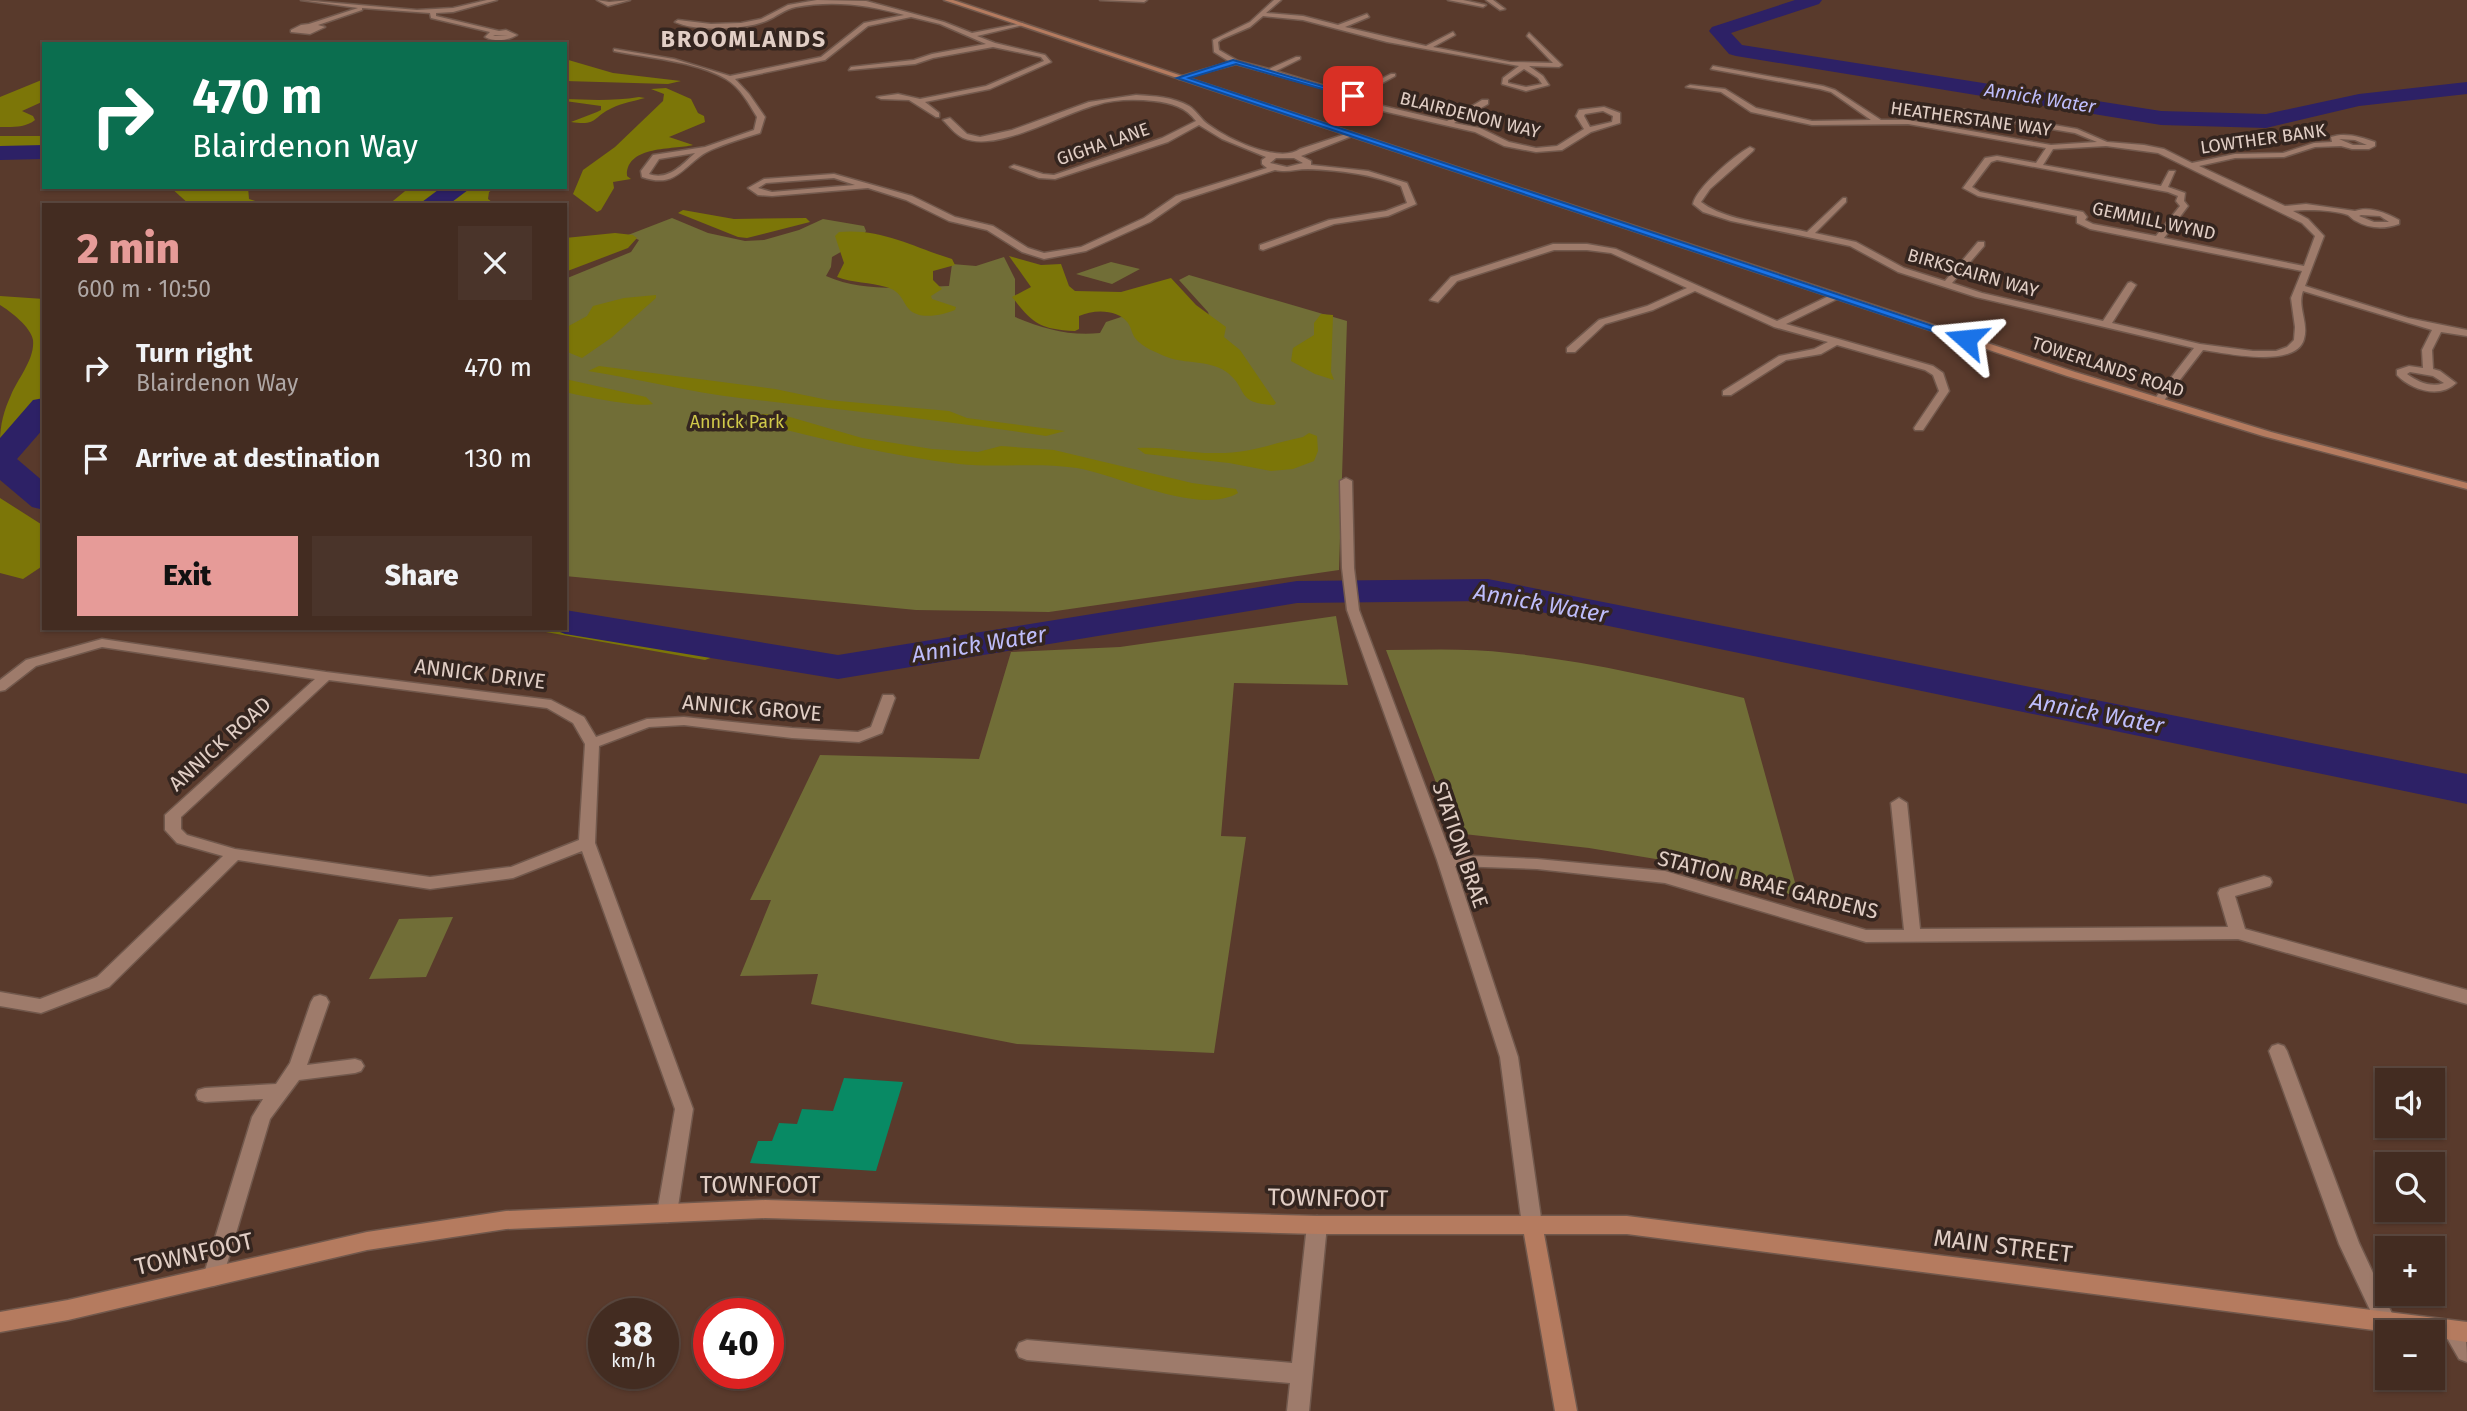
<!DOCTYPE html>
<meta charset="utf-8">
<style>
body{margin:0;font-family:"Fira Sans",sans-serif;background:#4a342a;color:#f1f3f6;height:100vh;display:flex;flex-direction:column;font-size:26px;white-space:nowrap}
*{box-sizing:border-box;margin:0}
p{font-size:23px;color:#afa7a5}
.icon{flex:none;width:38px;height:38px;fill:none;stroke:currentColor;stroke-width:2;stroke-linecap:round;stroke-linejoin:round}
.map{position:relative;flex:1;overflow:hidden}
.sheet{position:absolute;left:42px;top:203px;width:525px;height:427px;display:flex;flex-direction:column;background:#432c21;border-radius:0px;box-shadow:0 2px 5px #0004,0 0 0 2px #5b483f}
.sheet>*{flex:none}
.guide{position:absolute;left:42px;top:42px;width:525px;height:147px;border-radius:0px;box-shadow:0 2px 5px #0004,0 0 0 2px #5b483f;background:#0b6e4f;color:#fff;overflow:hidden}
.controls{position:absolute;left:2375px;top:1068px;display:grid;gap:14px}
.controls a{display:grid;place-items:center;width:70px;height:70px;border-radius:0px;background:#432c21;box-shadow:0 2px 5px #0004,0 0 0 2px #5b483f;font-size:35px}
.speed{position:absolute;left:588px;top:1298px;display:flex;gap:14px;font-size:35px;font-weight:700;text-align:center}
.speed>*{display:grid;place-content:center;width:91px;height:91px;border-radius:50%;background:#432c21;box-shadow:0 2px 5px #0004,0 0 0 2px #5b483f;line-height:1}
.speed small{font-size:18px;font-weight:400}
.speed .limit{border:10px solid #d22;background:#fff;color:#111}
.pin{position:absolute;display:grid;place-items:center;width:60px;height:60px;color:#fff;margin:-30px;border-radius:14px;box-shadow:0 4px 10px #0006}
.me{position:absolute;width:77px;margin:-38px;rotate:288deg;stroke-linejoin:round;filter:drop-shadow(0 0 5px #0008)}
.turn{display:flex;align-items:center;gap:24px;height:147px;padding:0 35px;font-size:32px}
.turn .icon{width:91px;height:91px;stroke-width:2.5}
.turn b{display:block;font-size:49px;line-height:60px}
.round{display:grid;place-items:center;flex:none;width:74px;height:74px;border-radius:0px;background:#4a342a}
.headline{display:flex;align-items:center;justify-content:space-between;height:119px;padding:0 35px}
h1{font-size:42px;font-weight:800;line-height:52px;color:#e69b98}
.cta{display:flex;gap:14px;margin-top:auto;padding:14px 35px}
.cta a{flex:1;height:80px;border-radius:0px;background:#e69b98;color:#111;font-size:28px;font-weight:800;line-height:80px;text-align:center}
.cta a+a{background:#4a342a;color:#f1f3f6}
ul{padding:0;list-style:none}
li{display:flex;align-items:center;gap:21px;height:91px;padding:0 35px}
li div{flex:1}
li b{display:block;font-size:26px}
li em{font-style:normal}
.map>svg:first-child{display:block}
.green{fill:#716e37}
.forest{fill:#7c7608}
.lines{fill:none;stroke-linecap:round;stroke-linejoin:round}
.river{fill:#2d2166;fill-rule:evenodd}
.building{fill:#088a64}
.street-casing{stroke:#71584c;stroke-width:3}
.secondary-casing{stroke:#71584c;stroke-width:3}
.street{fill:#9e7b6b;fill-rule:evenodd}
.secondary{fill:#b57b5f;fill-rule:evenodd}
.route{fill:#1a73e8;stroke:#114b97;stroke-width:2}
.labels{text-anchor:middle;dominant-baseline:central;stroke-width:7;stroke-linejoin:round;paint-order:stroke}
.far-street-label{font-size:18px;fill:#e1cec5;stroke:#34251f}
.far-park-label{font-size:18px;fill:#d1c94a;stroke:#34251f}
.far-water-label{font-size:19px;font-style:italic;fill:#bebdfb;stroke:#34251f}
.street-label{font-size:21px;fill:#e1cec5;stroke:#34251f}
.far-district-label{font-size:23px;font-weight:bold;letter-spacing:2px;fill:#e1cec5;stroke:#34251f}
.water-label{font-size:23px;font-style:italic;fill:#bebdfb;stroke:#34251f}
.near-street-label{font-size:24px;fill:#e1cec5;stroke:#34251f}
</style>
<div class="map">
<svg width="2467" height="1411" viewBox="0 0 2467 1411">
<rect width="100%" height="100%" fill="#593a2c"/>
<path class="green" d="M672,218L708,233L745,241L764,240L799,230L823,219L864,226L866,231L860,241L832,257L831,267L826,276C865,293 907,287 949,286L952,264L976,266L1004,257L1015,279V317C1044,329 1069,336 1100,333L1106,322L1121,317L1212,325L1208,312L1179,280L1189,275L1347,321L1339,570L1049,612L916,610L565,576V279L631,252L639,240L628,235Z
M1111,262L1140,269L1112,284L1076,274Z
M1336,616L1348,685L1234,683L1221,836L1246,837L1214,1053L1017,1044L811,1004L818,974L740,976L771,900H750L820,755L979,759L1011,652L1120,647Z
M1386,650C1427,650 1469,648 1509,653C1589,661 1667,680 1744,698L1799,897L1680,863L1589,848L1455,833Z
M453,917L426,977L369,979L399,919Z"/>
<path class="forest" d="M565,59L613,73L681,81L668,84L565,81Z
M44,79V101L22,111L33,116L35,120C25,128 12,127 0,127V97Z
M666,88L691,99L698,113L704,116L705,122L669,137L693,145C673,150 626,145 627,176L631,179L613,182L614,188L601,210L597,212L573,194L583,170L615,147L663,101L664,94L651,89Z
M639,97L645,98C634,101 622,103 612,108C592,117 599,126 571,122L597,112L601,110V106L565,101V99C590,100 615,101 639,97Z
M0,136H44V149L0,148Z
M170,187H248L249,199L267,205H190Z
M410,187H447L445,193L419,205H388Z
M473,187H497L489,192L488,199L496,205H441Z
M683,210L734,219L806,218L810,222L747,238L738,237L678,213Z
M839,232C881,228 913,247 952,259L955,265L933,271V280L942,289L931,296L932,299L956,307L955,310C943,315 918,321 908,308C901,298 900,291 886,287C870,282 853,283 837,277L844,263L835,236Z
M615,233L633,235L637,238L628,248L565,272V238Z
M1009,256L1041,265L1061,264L1069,286L1075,291L1121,292L1171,278L1196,305L1226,327L1224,337L1240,350L1276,403L1274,405C1233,403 1250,388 1225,371C1208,360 1185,364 1167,357C1157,353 1142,347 1135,338C1132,334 1131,327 1128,323C1118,309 1094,309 1079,316V329L1075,331C1038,329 1033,323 1012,297L1031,287Z
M656,295V298L611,338L582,358L565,351V328L587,316L593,306L624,298Z
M0,296L44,299V399L0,442C0,425 4,410 11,395C18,378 35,359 33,340C31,327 10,311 0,305Z
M1321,314L1333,315L1331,372L1334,380L1315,374L1291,361L1293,348L1314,335V323Z
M599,366L775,389L828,400L949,411L967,418L1065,431L1046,436C944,420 842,410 740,398C690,392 639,379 588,371Z
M565,379L646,397L653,404C641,408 581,396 565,392Z
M764,414L790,417L862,438L932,449L978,452L1001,446L1054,450L1192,483L1236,489L1238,493C1199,516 1118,475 1077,468C1037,462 999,468 959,464C888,456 819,438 750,421L747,417Z
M1309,433L1317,436L1318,451L1314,461L1293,469L1271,471L1229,463L1145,454L1137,448C1163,446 1187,453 1213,453C1247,454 1270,444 1303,437Z
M0,498L44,526V565L23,579L0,573Z
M565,622L638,634L682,637L697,644L725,641L745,645L705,660L523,628H565Z"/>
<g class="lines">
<path class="river" d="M1795,0H1822L1819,4L1731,33L1742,45L2161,111L2266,114L2359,94L2467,82V94L2359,106L2266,128L2161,125L1736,56L1729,54L1709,31L1712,27Z
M44,145V159L0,160V146Z
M442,187H472L448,205H418Z
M44,398V428L17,459L44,482V510L32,507L0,480V438L33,400Z
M1488,579L2467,774V804L1488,601L1297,603L838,679L565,634L550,628H565V610L838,655L1297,581Z"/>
</g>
<path class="building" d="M844,1078L903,1082L876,1171L750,1163L758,1141H772L779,1123L797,1124L802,1109L833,1111Z"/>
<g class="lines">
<g class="street-casing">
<path id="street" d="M301,0L417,10L453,8L487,0H497L453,12L436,13V16L499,31L506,30L517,35C507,41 495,42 485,37L490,32L431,18L430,13L362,8V10L318,25L325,27L310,34L291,32V30L301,25L309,24L358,8ZM495,35H508L493,36Z
M597,0L609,2L630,0L608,6Z
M817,0L866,1L944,22L972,33L1023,23V25L977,36L995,43L1045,55L1051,62L990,89L925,102L939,113V117H936L909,100L881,99L877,97L898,94L920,99L986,86L1044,61L1041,57L993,47L933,58L915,64L849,70L851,67L914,60L932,54L986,44L940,24L911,17L868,26L825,60L735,79L749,94L765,117L760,133C744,138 727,143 711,150C684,162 679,190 642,177L641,171L653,155L705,147L754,130L757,117C749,104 740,87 726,79C696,61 648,58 614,51V49L674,59L730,76L821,57L864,23L904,15C868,5 834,0 796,7C785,9 776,17 766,21C744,30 697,32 675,22L678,20L711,24L741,23L761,19L788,5ZM695,153C682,165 668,181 649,174L659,159Z
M1100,0H1147L1144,2Z
M1274,0H1281L1266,13L1303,16L1338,25L1367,14L1369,17L1345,27L1426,46L1453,32L1455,35L1433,47L1510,62L1553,63L1527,36L1529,33L1562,65L1559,67L1529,66L1543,76L1549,85L1526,91L1502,84L1503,78L1519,66L1387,42L1303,20L1263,16L1250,27L1222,39L1218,42L1219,50L1238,61L1269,69L1296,57H1300V59L1276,71L1351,94L1391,74H1395V76L1357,97L1370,103L1447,121L1482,100H1488V104L1454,123L1480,128L1509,142L1536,148L1557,146L1584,129L1576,116L1579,110L1604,107L1620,113V123L1591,132L1562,150L1536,152L1504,146L1475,132L1365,107L1338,92L1236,64L1179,79V77L1230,62L1214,52L1213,40L1250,22ZM1524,69L1538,78L1542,84L1526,87L1508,83V80ZM1603,111L1613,116L1612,122L1590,127L1584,116L1585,114Z
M1448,0H1463L1486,5L1483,7Z
M1486,0H1493L1505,9L1500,10Z
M1713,66L1823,86L1835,90L1881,120H1908L2051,145L2097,142L2075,133L1962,114V110H1965L2077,129L2107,142L2144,145L2164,149L2192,163L2235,154L2283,153L2314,143L2332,142L2331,137C2345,132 2361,137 2375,142V146L2369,149H2352L2341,146L2315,147L2284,157L2235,158L2199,166L2285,206L2306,204L2355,211C2370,206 2386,213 2399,220V224C2385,229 2370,229 2356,221C2353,220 2351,217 2348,215C2334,210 2307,209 2293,211L2308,219L2324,236L2305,286L2408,318L2467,330V336L2441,332L2432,350L2433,369L2440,371L2456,383C2440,399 2411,390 2397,375V370L2409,366L2423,368L2422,350L2432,330L2303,291C2297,307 2309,323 2304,339C2296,369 2225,353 2203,350L2162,403L2158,404L2153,401L2194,348L1976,297L1898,272L1850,246L1731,221L1703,212L1693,204C1696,188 1735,155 1750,147L1754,149L1753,151L1710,189L1701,202C1725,221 1776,225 1807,232L1843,198H1846V202L1815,233L1856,242L1904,268L1945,281L1978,242H1984V246L1952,283L1982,293L2103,321L2128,283L2131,282L2136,285L2112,323L2200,344L2253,351H2276L2287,347L2294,340L2295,327L2291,298L2302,271L2090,229L2077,223V216L1978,196L1963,188L1985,158L1997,156L2036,163L2046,148L1908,124L1812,125L1751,112L1721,92L1686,87L1690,85L1725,89L1756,108L1812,121L1871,120L1831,92L1820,89L1711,69ZM2339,139L2355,140L2367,145H2353ZM2106,146L2158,153L2302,223L2315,236L2304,266L2164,238L2188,206L2184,201L2185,193L2168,187L2175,171H2169L2161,186L2043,165L2053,149ZM1997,160L2168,192L2178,196L2176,201L2180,206L2156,236L2093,224L2085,220L2087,217L2083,212L1980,192L1972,187L1991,162ZM2361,215L2380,216L2389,222H2374L2359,216ZM2410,372L2433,376L2444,383C2431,388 2418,382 2407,374Z
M1136,95C1154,96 1173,97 1189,106C1197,111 1201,120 1209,125C1228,139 1279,164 1300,149L1352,132V136L1301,156L1311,161V165L1368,171L1407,183L1416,204L1388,216L1334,224L1263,250L1260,249V245L1329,220L1386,211L1407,203L1401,186C1371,174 1340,170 1308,169C1296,169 1287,173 1275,170L1182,200L1150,222L1086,251L1044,259L1022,252L987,230L949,221L906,200L868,188L772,196L758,195L748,188L764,179L834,174L912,196L955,217L993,226L1028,248L1044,253L1081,247L1144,218L1176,196L1267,168L1262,164V160L1266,157L1222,139L1199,125L1168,142L1055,179L1039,178L1010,167L1014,165L1043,174L1054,175L1162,138L1196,121C1186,107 1171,103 1154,101C1135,99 1115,99 1096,105C1061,114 997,153 963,138C955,134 949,126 943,120L950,118L967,134L980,137L1012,130L1089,102ZM1276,158H1294L1303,163L1287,167L1270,163ZM834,178L855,185L772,192L758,188L766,183Z
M1553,244H1587L1616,249L1777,321L1833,294H1839V298L1786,324L1933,366L1943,373L1949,391L1923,430H1915L1914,428L1939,391L1933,375L1925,370L1837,345L1821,354L1786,360L1731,395H1723V391L1779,356L1814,349L1828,342L1774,327L1695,291L1653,310L1605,324L1575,352H1567V348L1599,320L1647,306L1687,288L1611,253L1587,250H1554L1457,281L1438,302L1430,300L1451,277Z
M1346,478L1352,481L1354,568L1359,610L1451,855L1537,859L1665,871L1866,930H1904L1891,803L1899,798L1907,803L1920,929L2228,927L2218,893L2220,889L2264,876L2270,878L2272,882L2270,886L2235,896L2245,929L2467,990V1004L2238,939L1866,942L1665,883L1537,869L1455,866L1518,1057L1542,1225L1539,1231L1532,1234L1525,1231L1522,1225L1500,1057L1437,860L1347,610L1342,568L1340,481Z
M102,639L326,672L551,700L584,717L596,737L647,719L684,717L792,728L858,732L871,727L883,695H893L895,698L882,733L859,742L792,738L684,725L649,727L599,746L595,843L693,1109L677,1213L674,1219L667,1222L660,1219L657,1213L675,1109L582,851L513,878L430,889L238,860L109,987L41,1013L0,1006V992L40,999L97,977L223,856L177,843L165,830V815L315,679L102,647L36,666L5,690L0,691V680L26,660ZM329,680L547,708L573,723L585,744L579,840L511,867L430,877L235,849L187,835L181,829V817Z
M320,995L326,997L329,1002L307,1065L355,1059L361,1061L364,1066L361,1071L355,1073L299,1080L270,1119L223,1277L220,1284L213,1286L206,1284L203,1277L252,1117L263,1099L205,1102L198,1100L196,1095L198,1090L205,1088L276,1084L290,1063L311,1002L314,997Z
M2278,1044L2284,1046L2287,1051L2359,1243L2396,1322L2393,1329L2386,1332L2379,1329L2339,1244L2269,1051L2272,1046Z
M1317,1216L1324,1219L1327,1225L1309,1411H1287L1290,1383L1027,1360L1019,1357L1016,1350L1019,1343L1027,1340L1292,1363L1307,1225L1310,1219Z
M2454,1321C2467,1328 2467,1346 2467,1362L2459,1359L2443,1331L2447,1324Z"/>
</g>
<g class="secondary-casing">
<path id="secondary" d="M944,0H953L2075,372L2271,432L2467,483V489L2263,436L2067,376Z
M765,1200L1317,1216H1627L2467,1322V1342L2432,1337V1332H2389L1627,1234H1544L1577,1411H1555L1524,1234H1317L765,1218L506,1229L367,1250L68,1320L0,1332V1312L68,1300L367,1232L506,1211Z"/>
</g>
<use href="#street" class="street"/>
<use href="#secondary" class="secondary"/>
</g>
<path class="route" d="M1233,60L1357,96L1350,97L1236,64L1189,78L1972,339L1962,341L1177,78Z"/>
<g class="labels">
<g class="far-street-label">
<text transform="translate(1470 115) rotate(14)">BLAIRDENON WAY</text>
<text transform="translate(1971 119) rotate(8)">HEATHERSTANE WAY</text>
<text transform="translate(2263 139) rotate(-8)">LOWTHER BANK</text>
<text transform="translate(1103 144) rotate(-19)">GIGHA LANE</text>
<text transform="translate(2154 221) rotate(12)">GEMMILL WYND</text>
<text transform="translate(1973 273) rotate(16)">BIRKSCAIRN WAY</text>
<text transform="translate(2108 367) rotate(18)">TOWERLANDS ROAD</text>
</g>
<g class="far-park-label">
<text x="737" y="422">Annick Park</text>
</g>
<g class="far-water-label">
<text transform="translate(2040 98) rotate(9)">Annick Water</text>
</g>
<g class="street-label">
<text transform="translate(480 674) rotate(7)">ANNICK DRIVE</text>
<text transform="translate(752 708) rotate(5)">ANNICK GROVE</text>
<text transform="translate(220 744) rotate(-42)">ANNICK ROAD</text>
<text transform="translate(1460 845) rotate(71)">STATION BRAE</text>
<text transform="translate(1768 885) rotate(14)">STATION BRAE GARDENS</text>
</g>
<g class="far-district-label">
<text x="744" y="39">BROOMLANDS</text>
</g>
<g class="water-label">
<text transform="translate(1541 603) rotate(10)">Annick Water</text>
<text transform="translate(979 644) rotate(-9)">Annick Water</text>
<text transform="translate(2097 713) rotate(11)">Annick Water</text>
</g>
<g class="near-street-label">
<text x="760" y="1185">TOWNFOOT</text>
<text transform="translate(1328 1198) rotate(1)">TOWNFOOT</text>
<text transform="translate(2003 1246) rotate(7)">MAIN STREET</text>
<text transform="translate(194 1254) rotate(-13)">TOWNFOOT</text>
</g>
</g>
</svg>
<div class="controls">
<a><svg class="icon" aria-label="sound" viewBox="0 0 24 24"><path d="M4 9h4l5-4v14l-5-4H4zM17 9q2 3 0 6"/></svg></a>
<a><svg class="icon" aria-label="search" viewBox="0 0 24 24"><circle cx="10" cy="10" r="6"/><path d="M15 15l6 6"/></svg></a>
<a>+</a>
<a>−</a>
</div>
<div class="speed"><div>38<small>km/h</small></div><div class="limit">40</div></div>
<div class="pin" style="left:1353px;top:96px;background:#d93025"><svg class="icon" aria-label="arrive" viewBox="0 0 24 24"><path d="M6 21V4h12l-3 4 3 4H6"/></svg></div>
<svg class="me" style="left:1966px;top:339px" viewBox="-20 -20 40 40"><path d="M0-17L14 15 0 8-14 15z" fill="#1a73e8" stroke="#fff" stroke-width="4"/></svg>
<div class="guide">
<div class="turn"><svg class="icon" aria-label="right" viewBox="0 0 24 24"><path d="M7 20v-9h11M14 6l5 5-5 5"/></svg><div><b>470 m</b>Blairdenon Way</div></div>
</div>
<section class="sheet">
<div class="headline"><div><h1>2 min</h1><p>600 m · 10:50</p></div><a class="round"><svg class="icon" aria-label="close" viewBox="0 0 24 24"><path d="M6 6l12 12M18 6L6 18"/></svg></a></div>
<ul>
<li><svg class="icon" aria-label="right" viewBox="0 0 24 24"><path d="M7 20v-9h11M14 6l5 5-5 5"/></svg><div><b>Turn right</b><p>Blairdenon Way</p></div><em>470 m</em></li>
<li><svg class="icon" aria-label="arrive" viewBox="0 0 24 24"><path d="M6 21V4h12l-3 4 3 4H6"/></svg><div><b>Arrive at destination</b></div><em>130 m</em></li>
</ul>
<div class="cta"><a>Exit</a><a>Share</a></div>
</section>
</div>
